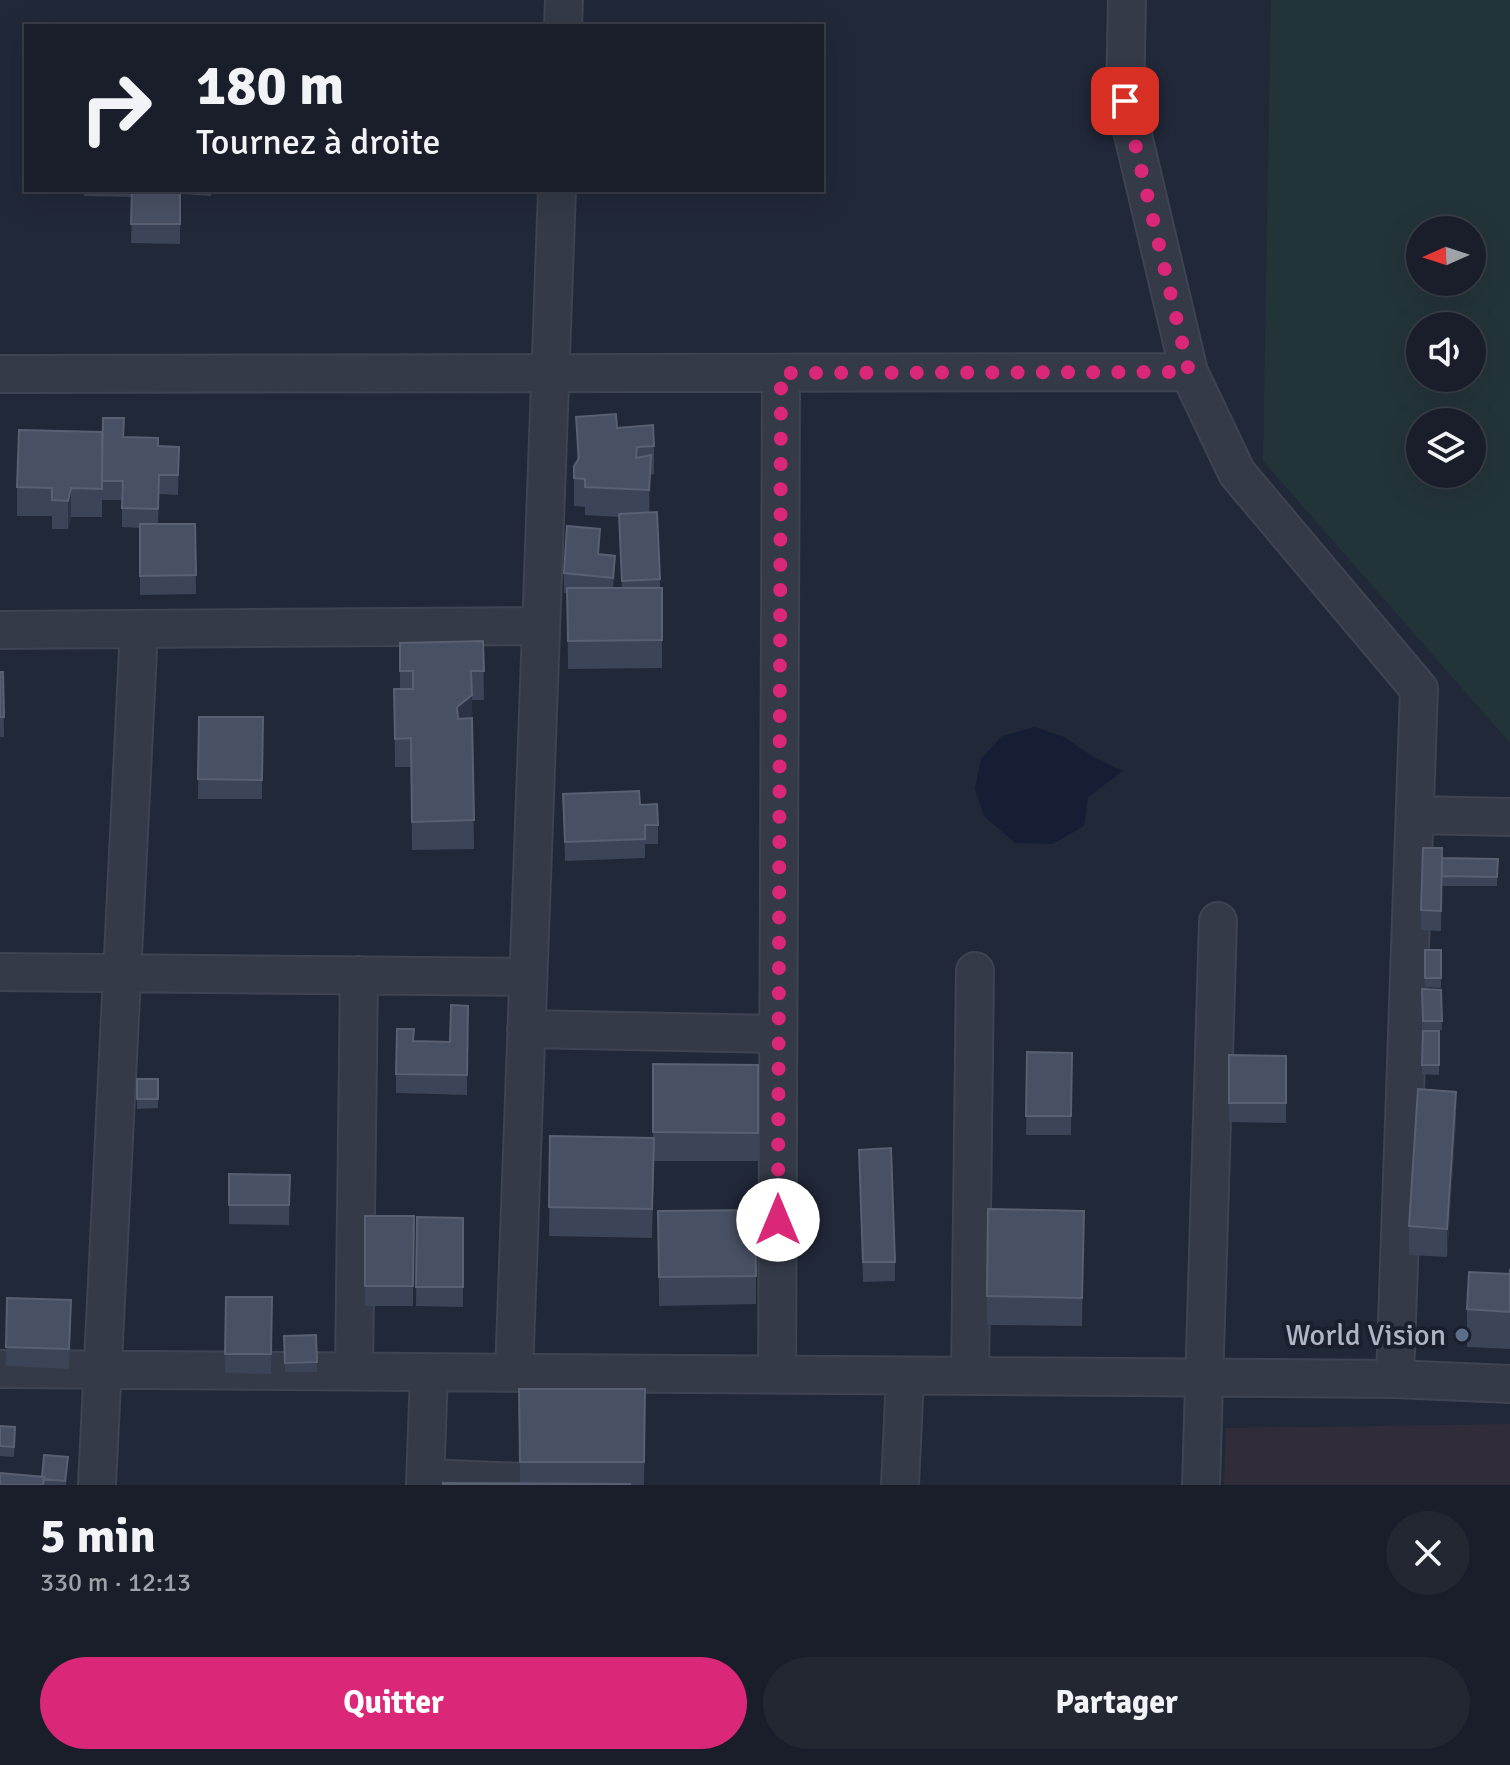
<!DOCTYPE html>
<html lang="fr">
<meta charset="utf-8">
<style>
body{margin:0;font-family:Signika,sans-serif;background:#222732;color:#f1f3f6;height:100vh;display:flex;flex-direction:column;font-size:30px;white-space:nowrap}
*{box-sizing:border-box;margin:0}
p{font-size:26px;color:#9fa2a8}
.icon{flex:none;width:44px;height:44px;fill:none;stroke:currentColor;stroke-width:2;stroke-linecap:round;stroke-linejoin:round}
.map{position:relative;height:1485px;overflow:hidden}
.side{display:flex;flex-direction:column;background:#191e2a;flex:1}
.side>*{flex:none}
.guide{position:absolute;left:24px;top:24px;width:800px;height:168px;border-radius:0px;box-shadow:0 8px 32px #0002,0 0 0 2px #373c47;background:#191e2a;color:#f1f3f6;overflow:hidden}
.needle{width:52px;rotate:267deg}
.fabs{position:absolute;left:1406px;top:216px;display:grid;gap:16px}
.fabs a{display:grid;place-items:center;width:80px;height:80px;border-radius:50%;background:#191e2a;box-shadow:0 8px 32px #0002,0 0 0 2px #373c47;font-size:40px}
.pin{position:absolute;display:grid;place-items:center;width:68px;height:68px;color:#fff;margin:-34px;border-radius:16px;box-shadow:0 4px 12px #0006}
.me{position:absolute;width:88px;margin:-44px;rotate:0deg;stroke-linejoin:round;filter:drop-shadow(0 0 6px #0008)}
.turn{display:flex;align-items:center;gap:28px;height:168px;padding:0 40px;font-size:36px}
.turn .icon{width:104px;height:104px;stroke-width:2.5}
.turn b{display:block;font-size:56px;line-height:68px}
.round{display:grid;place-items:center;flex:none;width:84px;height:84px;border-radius:42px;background:#222732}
.overview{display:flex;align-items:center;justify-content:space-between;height:136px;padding:0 40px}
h1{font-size:48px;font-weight:800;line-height:60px}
.primary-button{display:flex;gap:16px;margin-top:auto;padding:16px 40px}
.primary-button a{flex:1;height:92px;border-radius:48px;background:#db2777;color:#fff;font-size:32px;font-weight:800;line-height:92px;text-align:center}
.primary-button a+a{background:#222732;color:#f1f3f6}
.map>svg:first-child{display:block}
.medical{fill:#302c3a}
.green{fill:#233439;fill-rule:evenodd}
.water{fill:#151e35}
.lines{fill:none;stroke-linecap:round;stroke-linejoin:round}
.street-casing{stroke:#3e4452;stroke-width:40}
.street{stroke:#353a48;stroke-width:36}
.wall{fill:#3c4457}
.shaded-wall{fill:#2c3346}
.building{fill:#485063;stroke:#586072;stroke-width:2}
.route{stroke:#db2777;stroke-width:14;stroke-dasharray:0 25.2}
.service-dot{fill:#5c6f8a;stroke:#1a202d;stroke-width:3}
.labels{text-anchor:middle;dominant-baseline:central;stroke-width:8;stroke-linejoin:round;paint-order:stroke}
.poi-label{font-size:30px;fill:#afb5c5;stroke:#1a202d;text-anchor:end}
</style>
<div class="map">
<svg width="1510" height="1485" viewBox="0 0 1510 1485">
<rect width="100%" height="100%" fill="#212838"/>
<path class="medical" d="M1510,1424V1485H1224L1226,1428Z"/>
<path class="green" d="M1271,0H1510V743L1263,461ZM1420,230H1472V282H1420ZM1420,326H1472V378H1420ZM1420,422H1472V474H1420Z"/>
<path class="water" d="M1035,727L1064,737L1095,758L1123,771L1088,797L1084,826L1053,844L1015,843L984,816L975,789L981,759L1002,736Z"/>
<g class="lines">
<g class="street-casing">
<path id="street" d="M1127,0L1125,101L1189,372L1237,473L1419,689L1395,1379
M563,26L564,0
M0,374L1189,372
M0,630L541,626
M1415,815L1510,817
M0,972L528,977
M526,1029L778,1034
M0,1369L1395,1379L1510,1384
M354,1371L359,975
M514,1373L557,190
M777,1375L781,373
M970,1376L975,971
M426,1478L599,1485
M97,1485L139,629
M425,1485L429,1372
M900,1485L905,1376
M1201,1485L1218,921"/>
</g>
<use href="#street" class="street"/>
</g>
<path class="wall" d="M84,190H180V244L131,243L132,197L84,196Z
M182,190H211V196L182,194Z
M576,417L617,428L654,446V474L651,475L649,513L660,579V588H662V668L568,669L567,593H564V573L599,554L615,575L613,588H622L619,517L585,515V507L574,506V466L577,461Z
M124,437L158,446L179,447L178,495L159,494L158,524H195L196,594L140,595V528L122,527V500H102V517H71L68,529H52V516H17V487Z
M483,641L484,700H472L474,849L412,850L411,767H395L394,689H400V643Z
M0,672H3L4,737H0Z
M199,717H263L262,799H198Z
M563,794L640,805L658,825V844H645V858L565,861Z
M1442,858L1498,859L1497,886H1442V871L1441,931L1421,930V910Z
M1425,950H1441V988L1425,987Z
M1422,989L1441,990L1442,1030L1426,1031H1439V1075L1422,1074Z
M468,1006L467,1095L396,1093V1074L414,1041L450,1042Z
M1027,1052L1072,1053L1071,1135H1026Z
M1229,1055L1286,1056V1123L1229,1122Z
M653,1064L758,1065V1161H654L652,1238L549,1236L550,1136L653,1138Z
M137,1079H158V1108L137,1109Z
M1456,1121L1447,1257L1409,1255V1226Z
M859,1150L895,1262V1281L863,1282Z
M229,1174L290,1175L289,1225L229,1224Z
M658,1211L756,1276V1304L659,1306Z
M1084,1211L1082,1326L987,1325V1296Z
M365,1216H414L413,1306H365Z
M417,1217L463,1218V1307L416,1306Z
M1510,1269V1349L1467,1347V1309L1510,1274Z
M226,1297H272L271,1374L225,1373Z
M71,1320L69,1369L6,1366V1347Z
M316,1335L317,1372H285L284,1336Z
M519,1389H645L644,1485H443L520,1483Z
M0,1426L15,1437L14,1457L0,1456Z
M68,1467L66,1485H0L42,1477Z"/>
<path class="shaded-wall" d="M651,455V483L649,519V490Z
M71,488V517L68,529V501Z
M615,556V575L613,597V578Z
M472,695V724L457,736V707Z
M1456,1092V1121L1447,1257V1229Z"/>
<path class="building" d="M132,190H180V224H131Z
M616,414L617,428L653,425L654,446L637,447L636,458L651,455L649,490L585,487V479L574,478V466L579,458L576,417Z
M103,418H124L123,437L158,438V446L179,447L178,475H159L158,509L122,508L123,481H102Z
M19,430L102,432V489L71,488L68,501L52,500V488L17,487Z
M657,512L660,579L622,581L619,514Z
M140,524H195L196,575L140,576Z
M567,526L600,529L598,554L615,556L613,578L564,573Z
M567,588H662V640L568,641Z
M483,641L484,671H471L472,695L457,707L458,719L472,718L474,820L412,822L411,738L395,739L394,689H413V671H400V643Z
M0,672H3L4,717H0Z
M199,717H263L262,780L198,779Z
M639,791L640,805L657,804L658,825H645V839L565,842L563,794Z
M1423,848H1442L1441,911L1421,910Z
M1442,858L1498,859L1497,877L1442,876Z
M1425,950H1441V978H1425Z
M1422,989L1441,990L1442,1021H1423Z
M451,1005L468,1006L467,1075L396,1074L397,1029H414L413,1041L450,1042Z
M1423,1031H1439V1065H1422Z
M1027,1052L1072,1053L1071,1116H1026Z
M1229,1055L1286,1056V1103H1229Z
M653,1064L758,1065V1133L653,1132Z
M137,1079H158V1099H137Z
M1418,1089L1456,1092L1447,1229L1409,1226Z
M550,1136L654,1138L652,1209L549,1207Z
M891,1148L895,1262H863L859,1150Z
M229,1174L290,1175L289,1205H229Z
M988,1209L1084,1211L1082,1298L987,1296Z
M755,1210L756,1276L659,1277L658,1211Z
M365,1216H414L413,1286H365Z
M417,1217L463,1218V1287H416Z
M1510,1269V1312L1467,1309L1469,1272L1510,1274Z
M226,1297H272L271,1354H225Z
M7,1298L71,1300L69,1349L6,1347Z
M316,1335L317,1362L285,1363L284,1336Z
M519,1389H645L644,1462H520Z
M0,1426L15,1427L14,1447L0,1446Z
M44,1455L68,1457L65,1481L43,1479L44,1477H42Z
M0,1473L44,1477L43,1485H0Z
M443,1483L630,1484V1485H443Z"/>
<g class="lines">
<path class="route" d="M778,1220L781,373L1189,372L1125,101"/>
</g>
<circle class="service-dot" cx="1462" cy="1335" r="8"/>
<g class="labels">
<g class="poi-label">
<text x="1446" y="1335">World Vision</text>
</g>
</g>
</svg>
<div class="fabs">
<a><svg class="needle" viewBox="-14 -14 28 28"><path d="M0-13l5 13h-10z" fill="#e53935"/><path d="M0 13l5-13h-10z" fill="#9fa2a8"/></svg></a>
<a><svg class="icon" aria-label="sound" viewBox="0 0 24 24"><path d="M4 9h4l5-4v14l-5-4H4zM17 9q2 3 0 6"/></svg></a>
<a><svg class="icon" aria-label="layers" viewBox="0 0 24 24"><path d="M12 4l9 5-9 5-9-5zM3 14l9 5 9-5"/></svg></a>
</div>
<div class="pin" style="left:1125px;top:101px;background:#d93025"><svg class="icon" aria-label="arrive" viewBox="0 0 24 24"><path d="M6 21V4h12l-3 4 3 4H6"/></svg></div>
<svg class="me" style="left:778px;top:1220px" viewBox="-20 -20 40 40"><circle r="19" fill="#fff"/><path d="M0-13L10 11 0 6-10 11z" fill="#db2777"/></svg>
<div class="guide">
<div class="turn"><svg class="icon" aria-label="right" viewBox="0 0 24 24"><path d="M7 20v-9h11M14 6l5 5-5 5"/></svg><div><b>180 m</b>Tournez à droite</div></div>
</div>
</div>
<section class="side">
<div class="overview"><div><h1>5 min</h1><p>330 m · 12:13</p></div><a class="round"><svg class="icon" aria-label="close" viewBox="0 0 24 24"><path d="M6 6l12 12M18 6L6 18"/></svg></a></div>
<div class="primary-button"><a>Quitter</a><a>Partager</a></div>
</section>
